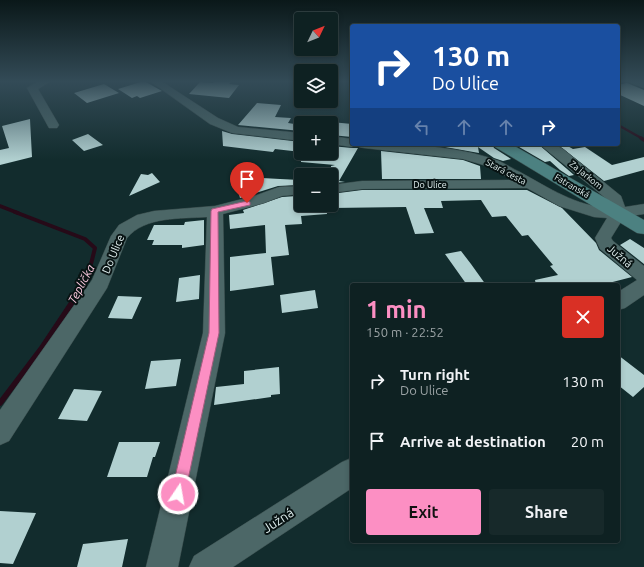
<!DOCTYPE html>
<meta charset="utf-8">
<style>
body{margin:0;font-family:Ubuntu,sans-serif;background:#17292a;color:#f1f3f6;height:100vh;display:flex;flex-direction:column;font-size:15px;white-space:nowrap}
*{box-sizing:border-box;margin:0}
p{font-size:13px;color:#9ba3a5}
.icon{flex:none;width:22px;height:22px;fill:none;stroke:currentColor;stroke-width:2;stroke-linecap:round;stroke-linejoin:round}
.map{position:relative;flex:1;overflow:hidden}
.panel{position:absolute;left:350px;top:283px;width:270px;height:260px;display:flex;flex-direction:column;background:#0e2122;border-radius:4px;box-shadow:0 2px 6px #0003,0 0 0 1px #2e3e40}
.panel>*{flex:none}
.guide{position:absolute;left:350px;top:24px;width:270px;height:122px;border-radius:4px;box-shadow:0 2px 6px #0003,0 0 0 1px #2e3e40;background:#1a4fa0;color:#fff;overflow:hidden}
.needle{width:26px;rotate:47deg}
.controls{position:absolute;left:294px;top:12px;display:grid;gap:8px}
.controls a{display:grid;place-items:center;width:44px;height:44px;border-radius:4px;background:#0e2122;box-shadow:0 2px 6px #0003,0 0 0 1px #2e3e40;font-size:20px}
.pin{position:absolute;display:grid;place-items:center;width:34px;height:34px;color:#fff;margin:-41px -17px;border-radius:50% 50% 50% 0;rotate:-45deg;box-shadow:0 0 4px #0007}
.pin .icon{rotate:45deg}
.me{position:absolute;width:44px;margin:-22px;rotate:12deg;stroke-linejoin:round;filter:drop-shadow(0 0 3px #0008)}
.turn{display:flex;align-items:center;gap:14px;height:84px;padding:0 16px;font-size:18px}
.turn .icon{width:52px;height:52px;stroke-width:2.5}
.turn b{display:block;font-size:28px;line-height:34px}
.lanes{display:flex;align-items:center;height:38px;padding:0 16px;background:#0003;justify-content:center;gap:20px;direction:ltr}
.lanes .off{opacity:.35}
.round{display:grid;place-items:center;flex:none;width:42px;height:42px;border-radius:4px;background:#17292a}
.headline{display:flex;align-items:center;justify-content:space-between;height:68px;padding:0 16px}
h1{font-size:24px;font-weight:700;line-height:30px;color:#fc8fc3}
.cta{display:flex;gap:8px;margin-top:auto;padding:8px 16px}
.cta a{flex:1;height:46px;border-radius:4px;background:#fc8fc3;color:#111;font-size:16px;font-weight:700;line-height:46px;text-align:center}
.cta a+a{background:#17292a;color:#f1f3f6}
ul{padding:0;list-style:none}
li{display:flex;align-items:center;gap:12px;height:60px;padding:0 16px}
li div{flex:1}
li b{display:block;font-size:15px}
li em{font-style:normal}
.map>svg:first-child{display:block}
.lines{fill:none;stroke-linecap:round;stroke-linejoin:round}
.stream-far3{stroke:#260a18;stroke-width:2.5}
.stream-far2{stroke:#260a18;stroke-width:3.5}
.stream-far1{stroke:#260a18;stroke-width:4}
.stream{stroke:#260a18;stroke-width:5.5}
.building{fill:#b1d0d0}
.minor-casing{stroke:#364949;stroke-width:1}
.major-casing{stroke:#364949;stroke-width:1}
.minor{fill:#4c6767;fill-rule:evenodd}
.major{fill:#4c8181;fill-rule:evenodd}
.route{fill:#fc8fc3;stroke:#a45d7f}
.labels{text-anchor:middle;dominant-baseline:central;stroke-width:4;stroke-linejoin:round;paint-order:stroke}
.far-street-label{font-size:9px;fill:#e0efef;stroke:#081313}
.street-label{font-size:11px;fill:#e0efef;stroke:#081313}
.water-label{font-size:12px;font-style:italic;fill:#fdcae0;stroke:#081313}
.near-street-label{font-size:13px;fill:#e0efef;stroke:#081313}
</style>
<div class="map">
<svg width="644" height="567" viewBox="0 0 644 567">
<rect width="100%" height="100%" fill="#122c2d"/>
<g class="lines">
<path class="stream-far3" d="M618,125L643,139"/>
<path class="stream-far2" d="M641,138L644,140
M0,206L18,213"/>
<path class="stream-far1" d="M15,212L85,239L95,248L91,264L71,305"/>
<path class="stream" d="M0,403L41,349L71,304"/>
</g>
<path class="building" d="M144,81L162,91L140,98L137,96L132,98L118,89Z
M215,81H232L229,84L239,85L229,98L189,94L200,82L213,83Z
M627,83L644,90V106L618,94V85Z
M104,84L119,93L87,103L74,93Z
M257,103L281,105L275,117L291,118L288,123L301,125V131L238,125Z
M30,119L32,157L0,165V150L9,148L2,126Z
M331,122L352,124V137L331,135Z
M222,131L232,134L301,142V152L275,149L273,152L223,146Z
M88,134L103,145L84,151L72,140Z
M417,144H492L494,148L511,159L503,161L494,158L478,147L479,153L445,147Z
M514,144H538L574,175L569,176L560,170L550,161L545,162Z
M557,144H564L573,149L585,147L612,165L644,157V170L604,181Z
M331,146L352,148H358L339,181L345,182L331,183V166L335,165L301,162V153H331Z
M381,151L463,160L480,166L481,179H382Z
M152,173L160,182L129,196L141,174L148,175Z
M262,178L280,179L300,180L299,185L278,186L240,198L236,183Z
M362,190H527L562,208L596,243L599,250L632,277L601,285H536L535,280L558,275L550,266L553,265L528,235L522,236L506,216L492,217L481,200L441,201L443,208H424L434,233L415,234L406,207L331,208V194Z
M297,196L296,205H326L327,214L301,216L302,224L285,225L289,255L271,257L274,285L230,291V257L266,253L265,225L230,229L229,215L244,213L243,210L282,197Z
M204,220V245L182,248V245H152L154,240H147L154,225H184L185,222Z
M630,239L644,248V264L620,245Z
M461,251L471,264L486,285H467L445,254Z
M200,275L199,299L176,302L179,278Z
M315,290L318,308L282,313L280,295Z
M118,296L142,297L132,319L108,318Z
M618,355L644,375V387L633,397L618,385Z
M181,359L176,386L145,389L151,361Z
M279,367L280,394L271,395V397L214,405L216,387L244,384V371Z
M74,389L102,391L87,421L58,419Z
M119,442H160L155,457H153L147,477H107Z
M0,511L36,513L13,564L0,563Z
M128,539L122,567H77L83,544Z"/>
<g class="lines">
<g class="minor-casing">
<path id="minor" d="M39,81H51L38,89L59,125L57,128H49L27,88Z
M150,81H161L218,118L238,127L301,133V141L232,133L210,124Z
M630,81H644V88L631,83Z
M331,136L352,139V144C400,144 453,144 499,161C506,164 513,169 520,172C549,188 576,206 609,208V201L539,144H554L563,149L621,196L625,207L644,204V214L624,217L611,238L613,241L644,266V295L625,308L618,310V292L637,280L600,249L595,238L607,218L594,217L559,206L527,188L362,189L331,193V185L362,181L512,180L490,167L463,159L364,148L359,147L358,144L352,147L331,144Z
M301,186V194L282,196L264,203L223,214L225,333L178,567H146L203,333L207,217C181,219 145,216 127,238L107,288L9,441L0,445V410L92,280L111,236L119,225L137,215L154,211L215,206L254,196L279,187Z
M352,458V488L233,567H189L194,556L342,462Z"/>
</g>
<g class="major-casing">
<path id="major" d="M493,144H511L644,220V234L637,233L495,147Z"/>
</g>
<use href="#minor" class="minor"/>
<use href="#major" class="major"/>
</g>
<linearGradient id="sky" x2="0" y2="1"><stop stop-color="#0a1819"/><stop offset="0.51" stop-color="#334b57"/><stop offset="1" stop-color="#334b57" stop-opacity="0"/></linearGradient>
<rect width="644" height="160" fill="url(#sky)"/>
<path class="route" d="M247,201L250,202V205L218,212L219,333L185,494L183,499L178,501L173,499L171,494L209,333L211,211L212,209Z"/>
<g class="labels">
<g class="far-street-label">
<text transform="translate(506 172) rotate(28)">Stará cesta</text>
<text transform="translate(586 175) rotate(39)">Za jarkom</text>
<text x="430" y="185">Do Ulice</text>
<text transform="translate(572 186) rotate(30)">Fatranská</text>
</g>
<g class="street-label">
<text transform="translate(113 254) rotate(-67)">Do Ulice</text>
<text transform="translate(620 256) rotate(40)">Južná</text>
</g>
<g class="water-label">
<text transform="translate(81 284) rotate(-62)">Teplička</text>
</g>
<g class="near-street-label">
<text transform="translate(278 520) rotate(-33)">Južná</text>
</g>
</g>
</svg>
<div class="controls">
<a><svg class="needle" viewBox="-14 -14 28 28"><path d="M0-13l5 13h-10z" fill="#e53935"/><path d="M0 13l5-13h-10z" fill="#9ba3a5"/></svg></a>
<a><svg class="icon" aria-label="layers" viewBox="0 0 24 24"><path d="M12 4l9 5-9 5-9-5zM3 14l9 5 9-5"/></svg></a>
<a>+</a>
<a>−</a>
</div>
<div class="pin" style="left:247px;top:203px;background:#d93025"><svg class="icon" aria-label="arrive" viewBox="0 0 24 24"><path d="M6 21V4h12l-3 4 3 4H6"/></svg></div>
<svg class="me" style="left:178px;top:494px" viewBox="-20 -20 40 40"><circle r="17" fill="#fc8fc3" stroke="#fff" stroke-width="3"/><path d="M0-11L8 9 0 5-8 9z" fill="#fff"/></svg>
<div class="guide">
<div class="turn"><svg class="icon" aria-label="right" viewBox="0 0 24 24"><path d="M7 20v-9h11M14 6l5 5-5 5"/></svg><div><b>130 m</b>Do Ulice</div></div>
<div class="lanes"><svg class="icon off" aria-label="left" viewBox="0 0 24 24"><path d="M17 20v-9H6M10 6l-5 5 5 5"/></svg><svg class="icon off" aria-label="ahead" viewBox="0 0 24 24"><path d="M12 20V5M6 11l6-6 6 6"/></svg><svg class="icon off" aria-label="ahead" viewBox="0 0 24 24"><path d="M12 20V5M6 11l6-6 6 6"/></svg><svg class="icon" aria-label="right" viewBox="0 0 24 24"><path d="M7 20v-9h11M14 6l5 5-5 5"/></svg></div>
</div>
<section class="panel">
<div class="headline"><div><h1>1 min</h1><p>150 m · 22:52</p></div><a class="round" style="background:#d93025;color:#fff"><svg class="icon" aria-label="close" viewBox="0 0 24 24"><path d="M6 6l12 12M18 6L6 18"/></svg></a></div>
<ul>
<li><svg class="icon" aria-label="right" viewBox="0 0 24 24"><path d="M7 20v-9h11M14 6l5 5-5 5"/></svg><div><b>Turn right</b><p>Do Ulice</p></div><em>130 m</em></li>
<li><svg class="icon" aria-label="arrive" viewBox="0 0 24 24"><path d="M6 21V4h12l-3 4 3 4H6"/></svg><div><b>Arrive at destination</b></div><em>20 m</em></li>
</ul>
<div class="cta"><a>Exit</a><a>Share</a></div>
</section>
</div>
